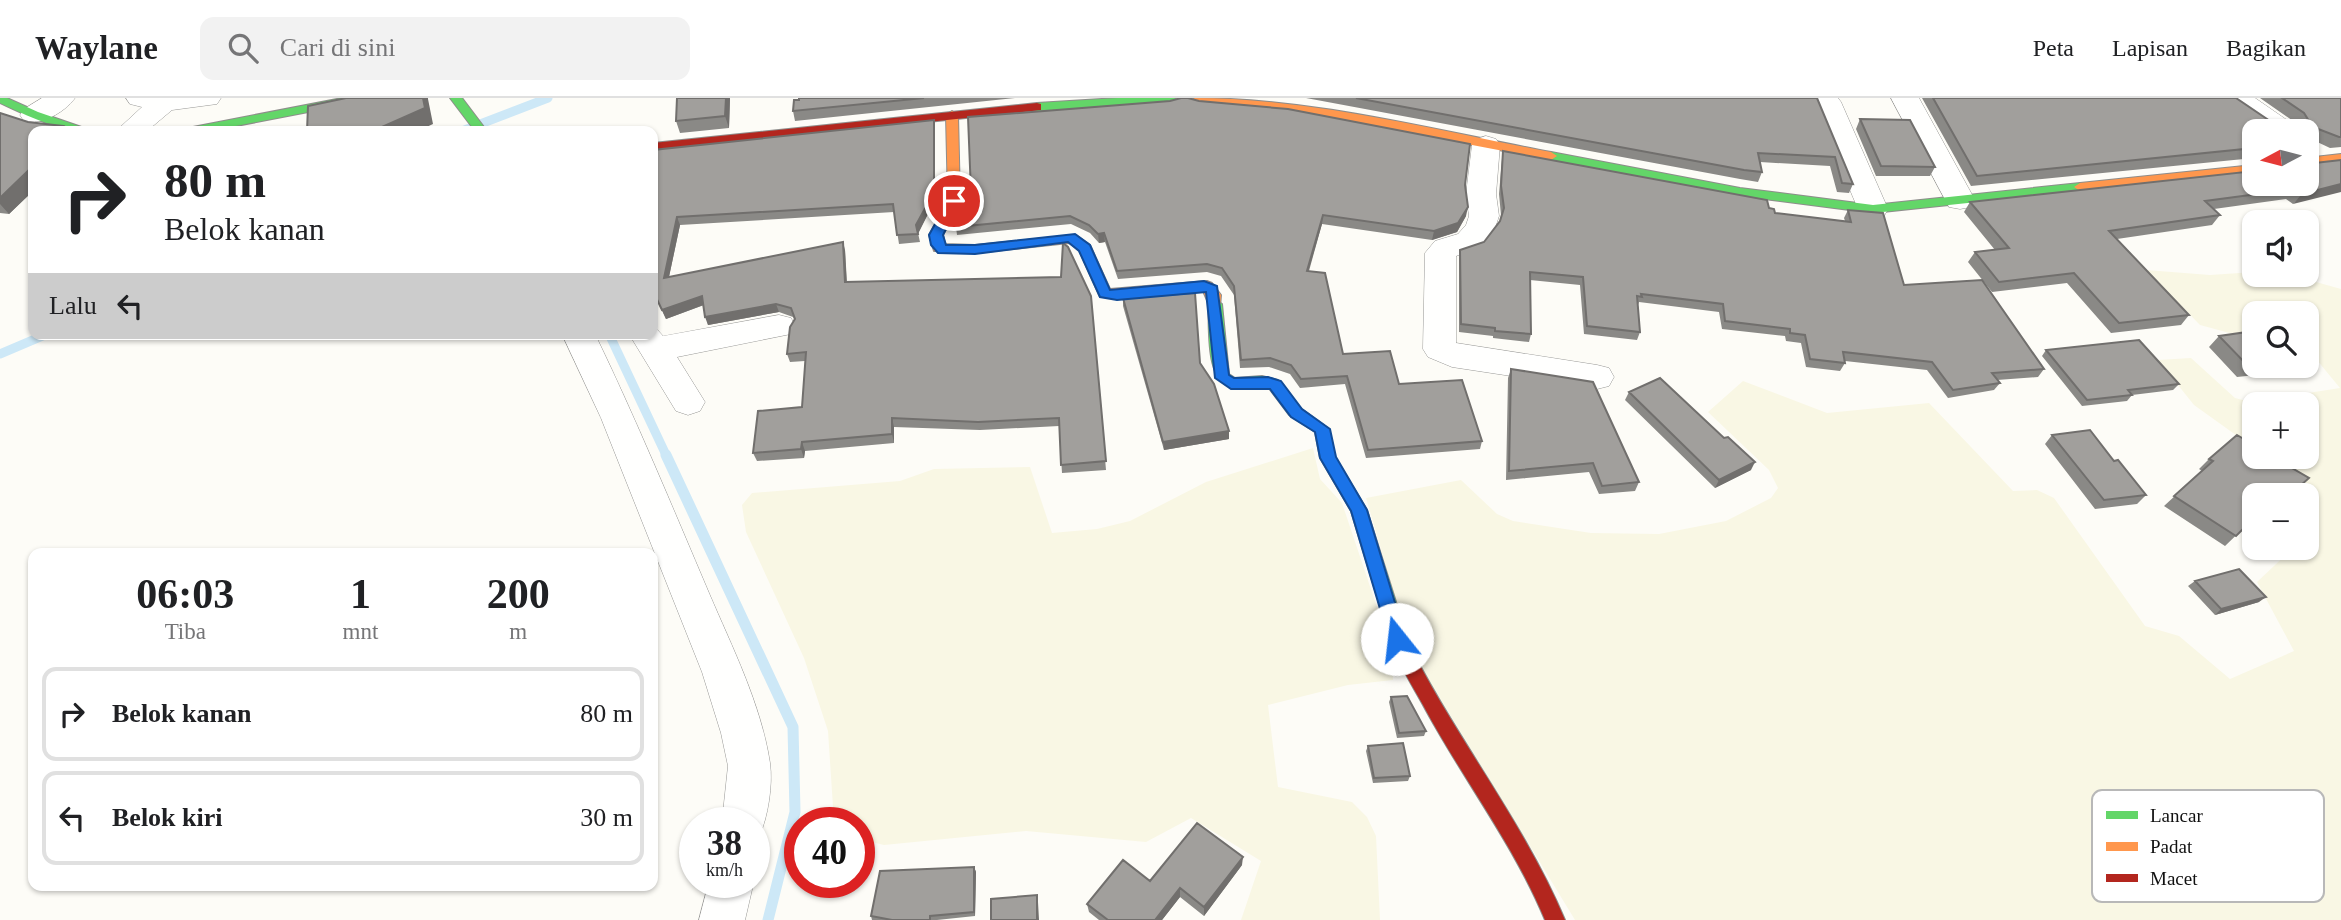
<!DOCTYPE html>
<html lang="id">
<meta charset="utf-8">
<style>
body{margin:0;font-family:Georgia,serif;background:#f2f2f2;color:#202124;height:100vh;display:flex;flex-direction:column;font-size:26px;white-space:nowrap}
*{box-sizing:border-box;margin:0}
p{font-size:23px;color:#757577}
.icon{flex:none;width:38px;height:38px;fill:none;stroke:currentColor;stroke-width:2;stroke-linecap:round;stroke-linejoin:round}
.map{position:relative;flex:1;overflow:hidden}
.panel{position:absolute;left:28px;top:450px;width:630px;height:343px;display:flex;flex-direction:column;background:#fff;border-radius:14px;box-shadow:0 2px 5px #0004}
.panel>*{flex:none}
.hud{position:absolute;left:28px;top:28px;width:630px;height:214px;border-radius:14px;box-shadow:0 2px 5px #0004;background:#fff;color:#202124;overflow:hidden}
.needle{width:46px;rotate:263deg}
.controls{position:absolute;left:2242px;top:21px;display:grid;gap:14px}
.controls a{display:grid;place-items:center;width:77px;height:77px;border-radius:14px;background:#fff;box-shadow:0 2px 5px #0004;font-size:35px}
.speed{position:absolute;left:679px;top:709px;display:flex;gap:14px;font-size:35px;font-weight:700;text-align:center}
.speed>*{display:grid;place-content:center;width:91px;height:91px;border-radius:50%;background:#fff;box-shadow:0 2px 5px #0004;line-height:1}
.speed small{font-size:18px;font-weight:400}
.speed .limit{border:10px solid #d22;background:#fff;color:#111}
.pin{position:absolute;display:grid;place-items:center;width:60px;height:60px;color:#fff;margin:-30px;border:4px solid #fff;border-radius:50%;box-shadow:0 2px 7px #0007}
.me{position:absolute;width:77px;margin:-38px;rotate:344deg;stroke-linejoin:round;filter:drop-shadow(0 0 5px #0008)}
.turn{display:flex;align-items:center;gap:24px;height:147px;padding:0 21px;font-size:32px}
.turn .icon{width:91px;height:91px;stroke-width:2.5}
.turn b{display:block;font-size:49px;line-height:60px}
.then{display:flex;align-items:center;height:66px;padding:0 21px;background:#0003;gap:14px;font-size:26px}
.eta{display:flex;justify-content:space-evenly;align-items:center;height:119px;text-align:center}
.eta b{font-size:42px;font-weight:600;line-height:49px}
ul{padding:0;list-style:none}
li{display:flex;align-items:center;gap:21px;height:94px;margin:0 14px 10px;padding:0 7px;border:4px solid #e0e0e0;border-radius:14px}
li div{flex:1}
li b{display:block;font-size:26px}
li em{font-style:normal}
header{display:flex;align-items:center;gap:42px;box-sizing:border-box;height:98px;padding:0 35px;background:#fff;border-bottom:2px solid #e0e0e0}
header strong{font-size:33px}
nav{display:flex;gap:38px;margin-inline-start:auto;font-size:24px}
.search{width:490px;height:63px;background:#f2f2f2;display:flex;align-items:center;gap:18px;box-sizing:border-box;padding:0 24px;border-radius:14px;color:#757577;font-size:26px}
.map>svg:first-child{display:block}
.farmland{fill:#f9f7e4}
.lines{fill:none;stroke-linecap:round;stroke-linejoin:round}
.stream-far1{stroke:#cde8f7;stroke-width:9}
.stream{stroke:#cde8f7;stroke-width:11}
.street-casing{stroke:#979795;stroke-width:1}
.fast-casing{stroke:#8e8d8b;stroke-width:2}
.slow-casing{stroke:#8e8d8b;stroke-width:2}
.jam-casing{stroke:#8e8d8b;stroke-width:2}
.street{fill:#fffffe;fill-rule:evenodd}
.fast{fill:#63d668;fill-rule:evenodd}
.slow{fill:#ff974d;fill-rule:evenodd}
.jam{fill:#b3261e;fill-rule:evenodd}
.wall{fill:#8a8986}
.shaded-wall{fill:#716f6d}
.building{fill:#a19f9c;stroke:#716f6d;stroke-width:2}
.route{fill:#1a73e8;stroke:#114b97;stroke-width:2}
.key{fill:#fff;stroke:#b8b8b8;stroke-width:2}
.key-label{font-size:19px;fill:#111}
</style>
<header>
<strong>Waylane</strong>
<div class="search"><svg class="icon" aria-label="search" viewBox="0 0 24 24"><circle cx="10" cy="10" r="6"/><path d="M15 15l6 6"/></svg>Cari di sini</div>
<nav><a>Peta</a><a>Lapisan</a><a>Bagikan</a></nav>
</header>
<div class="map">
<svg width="2341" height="822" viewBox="0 0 2341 822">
<rect width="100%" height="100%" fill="#fdfcf7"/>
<path class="farmland" d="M2146,172L2210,177L2254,174V177H2291L2341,191V822H1575L1411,553L1366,400L1461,382L1497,416L1513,423L1591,435L1659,436L1726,423L1771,400L1778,390L1769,372L1708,314L1743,283L1827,315L1929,305L2013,393L2037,392L2054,400L2145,528L2179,538L2230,581L2294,553L2257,484L2293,450H2306L2307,436L2318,425L2319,410L2302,385L2266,359H2306V306H2254V350L2194,307L2158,262L2191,260L2235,300L2250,304L2340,290L2307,250L2306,215H2254V235L2237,237L2200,227Z
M1313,350L1320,381L1342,405L1391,551L1393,582L1348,587L1268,607L1278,689L1352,704L1367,719L1376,738L1380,822H1241L1261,763L1191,720L1146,744L1026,733L884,747L859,741V724H834L828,633L804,560L746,434L742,407L752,395L900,383L934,371L1030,369L1052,435L1097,431L1130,423L1206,384Z"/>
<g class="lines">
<path class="stream-far1" d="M462,33L548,0
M609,236L667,359
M0,256L47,236"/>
<path class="stream" d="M666,357L793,629L795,714L768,822"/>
<g class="street-casing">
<path id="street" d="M42,0H75C64,15 42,27 24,23L20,17L24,11Z
M126,0H221L217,6L172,12L147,33H116L142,9L130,6Z
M1816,0H1838L1841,4L1888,111L1884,118L1873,121L1862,118L1858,111L1813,4Z
M1891,0H1919L1975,102L1971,109L1960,111L1949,109Z
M2223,0H2255L2294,27L2298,33H2266L2227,6Z
M1486,38L1496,41L1500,47L1496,96L1499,118L1495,130L1480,150L1456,158V245L1597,267L1609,270L1614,279L1609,288L1597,291L1452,269L1428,259L1423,251L1425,155L1435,143L1458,136L1466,127L1469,118L1466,96L1472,47L1476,41Z
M779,217L791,220L795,228L791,236L677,259L705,304L700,313L688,317L676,313L629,236H653V227L663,238Z
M562,236H595C636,321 672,408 709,495C732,549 761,606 770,665C773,687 768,719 759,739L754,741V724H722L728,668L721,635L702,574L601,320Z
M709,784L754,783L745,822H699Z"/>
</g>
<g class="fast-casing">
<path id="fast" d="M0,0H7L38,14L93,33C61,34 29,19 0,5Z
M342,0H366L360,4L210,33H187L193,29Z
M450,0H462L487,33H475Z
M1118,0H1176L1170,4L1037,13L1031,9L1037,5Z
M1551,54L1740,90L1873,107L2080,85L2086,89L2080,93L1873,115L1740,98L1547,61V55Z
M1215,201L1222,206L1229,276L1235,280L1262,278L1278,282L1299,309L1329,331L1335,359L1367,412L1409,545L1406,550L1400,552L1394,550L1391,545L1351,413L1320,360L1315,334L1289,317L1268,289C1257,288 1245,293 1234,290C1204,285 1210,231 1208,206Z"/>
</g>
<g class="slow-casing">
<path id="slow" d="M1193,0C1314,0 1433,32 1551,54L1557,58L1551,62L1288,12L1199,4Z
M952,13L958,17L960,103L943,137L945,146L975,147L1076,137L1090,147L1110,191L1207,183L1212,185L1221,197L1220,209H1210L1203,193L1100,199L1079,152L1069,145L975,155L934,153L929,137L948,103L946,17Z
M2341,56V64L2306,68V60Z
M2254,67V75L2080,93L2074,89L2080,85Z"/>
</g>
<g class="jam-casing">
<path id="jam" d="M1037,5L1041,6V12L653,53V45Z
M1400,538L1406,540C1453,637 1523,722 1565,822H1545C1513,745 1462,680 1423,607C1412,587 1399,567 1391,545L1394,540Z"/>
</g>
<use href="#street" class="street"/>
<use href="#fast" class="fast"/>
<use href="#slow" class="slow"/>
<use href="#jam" class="jam"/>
</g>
<path class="wall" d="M730,0L729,30L680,35L676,23Z
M799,0H1015L795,23L793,13Z
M1306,0H1817L1853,86L1849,95L1837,94L1830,68L1760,64L1762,74L1758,84L1740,81Z
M1922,0H2236L2273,25H2296L2260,0H2341V49L2330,50L2313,42L2312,63L2315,65L2341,62L2293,106L2286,101L2214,111L2220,117L2212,127L2117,141L2189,217L2181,227L2111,235L2067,185L1992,194L1968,164L1975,154L1995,152L1964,114L1970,104L2306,86L2254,33V60L1971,88Z
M1170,3L1465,87L1466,118L1457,134L1432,142L1322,126L1309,173L1343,256L1399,286L1482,343L1480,351L1366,360L1345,286L1300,290L1290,276L1269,269L1240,270L1234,197L1221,178L1207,174L1118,181L1105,144L1099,145L1090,135L1071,126L957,137L956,129Z
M0,15L28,24L63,28L67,33H33V93L9,116L0,115Z
M1860,21L1935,69L1930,78H1876L1856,31Z
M935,31V102L918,135L920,144L899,146L894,114L680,127L669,179L845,152L847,184L1091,198L1106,372L1062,375L1059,328L980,332L894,329V345L805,353L804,360L757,363L753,355L802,309L805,263L790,264L787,256L794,221L793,219L779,214L708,227L704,207L666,221L653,194V52Z
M1503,53L1769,110L1775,115L1845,123L1844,120L1848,112L1904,187L2044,271L2038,279L1997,282L2000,285L1994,292L1948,300L1927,272L1845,263V265L1840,273L1806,269L1801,245L1786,243L1785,238L1722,231L1719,214L1639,204L1638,207L1640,234L1637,242L1584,236L1580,187L1530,182L1531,236L1529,244L1493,240V238L1459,234V160L1460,152L1484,144L1500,123L1501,117L1499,96L1502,61Z
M1123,200L1200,265L1229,341L1164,352L1123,208Z
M2219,238L2254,268H2281L2275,275L2237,279L2209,249Z
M2046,252L2179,286L2173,292L2132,297L2127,303L2082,308L2042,258Z
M1511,271L1639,384L1635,393L1599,396L1589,374L1506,382L1508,280Z
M1629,294L1751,372L1715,390L1625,302Z
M2052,337L2114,363L2146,397L2137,406L2095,411L2045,346Z
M2209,361L2290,397H2254V420L2225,448L2164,408L2202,373L2199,371Z
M2195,483L2259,504L2215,517L2188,488Z
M1391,599L1426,633L1424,638L1397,640L1389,604Z
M1368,648L1410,678L1408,683L1373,685L1366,653Z
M1242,767L1204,818L1180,799L1162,822H1099L1089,814L1087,806L1150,783Z
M974,769L976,774L975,818L937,822H872L871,818Z"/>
<path class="shaded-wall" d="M423,0H428V1L433,26L418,33H373Z
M726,0H730L729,30L725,18Z
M934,22L935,31V102L918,136L916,127Z
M63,28L67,33H57Z
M33,68V93L9,116L0,106V100Z
M2341,86V94L2293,106L2302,96Z
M1468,109L1466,118L1457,134L1432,142L1434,133Z
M1323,117L1322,126L1306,181L1307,173Z
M677,119L680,127L667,188L664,180Z
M1104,135L1105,144L1099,145L1098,136Z
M843,144L845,152L847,193L845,184Z
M702,198L706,206L666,221L662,212Z
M776,206L779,214L708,227L705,219Z
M892,320L894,329V345L892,336Z
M1229,333V341L1164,352L1163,344Z
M802,344L805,353L804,360L801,351Z
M1755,364L1751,372L1715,390L1719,382Z
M2266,499L2259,504L2215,517L2221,511Z
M1243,759L1242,767L1204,818V809Z
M974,769L976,774L975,818L974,814Z
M1180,790V799L1162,822H1155Z
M1037,797L1038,804L1039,822H1037Z"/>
<path class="building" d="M346,0H423L425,10L373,33H307L308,8Z
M677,0H726L725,18L676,23Z
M799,0H924L793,13L794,2H799Z
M1181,0H1188L1199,3L1288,11L1470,46L1465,87L1468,109L1458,125L1434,133L1323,117L1307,173L1325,175L1343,256L1390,253L1399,286L1462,282L1482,343L1368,352L1347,278L1301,281L1291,267L1270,260L1241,262L1234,188L1222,170L1207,166L1117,173L1104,135L1098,136L1089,127L1070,118L956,129L971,94L968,19L1170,3Z
M1356,0H1817L1853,86L1842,85L1835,59L1758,55L1762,74L1744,72Z
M1933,0H2236L2273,25H2306L2309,23L2304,15L2282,0H2341V39H2339L2313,29L2312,63L2315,65L2341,62V86L2302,96L2295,91L2205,103L2220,117L2109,133L2189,217L2119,225L2074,175L1999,184L1975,154L2009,150L1970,104L2254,73V86H2306V33H2254V50L1977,78Z
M0,15L28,24L63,28L57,33H33V68L0,100Z
M1860,21L1910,22L1935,69L1881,68Z
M934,22V94L916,127L918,136L897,137L893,106L677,119L664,180L843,144L845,184L1061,179L1063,145L1068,149L1091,198L1106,363L1061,367L1059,320L978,324L892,320V336L802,344L801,351L753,355L758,313L802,309L806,254L787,256L790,229L795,221L791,210L776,206L705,219L702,198L662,212L653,193V52Z
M1503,53L1767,102L1769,110L1774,111L1775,115L1851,124L1848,112L1883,115L1904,187L1982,182L2044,271L1992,275L2000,285L1953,292L1932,264L1843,254L1845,265L1810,261L1805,237L1790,235V231L1725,223L1723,206L1641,196L1642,199L1637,198L1640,234L1587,228L1583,179L1530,174L1531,236L1495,233V230L1461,226L1460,152L1484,144L1500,123L1504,110L1501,88Z
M1195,195L1200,265L1214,286L1229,333L1163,344L1123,200Z
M2254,233V267L2248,268L2219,238Z
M2139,242L2179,286L2128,292L2132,297L2087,302L2046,252Z
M1511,271L1593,284L1639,384L1602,388L1593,365L1509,373Z
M1660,280L1724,340L1728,339L1755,364L1719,382L1629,294Z
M2090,332L2114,363L2118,362L2146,397L2104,402L2052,337Z
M2237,337L2254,347V359H2273L2309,380L2290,397H2254V420L2236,438L2174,398L2213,363L2209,361Z
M2239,471L2266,499L2221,511L2195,483Z
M1407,598L1426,633L1399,635L1391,599Z
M1403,645L1410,678L1374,680L1368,648Z
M1197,725L1243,759L1204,809L1180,790L1155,822H1108L1087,806L1123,762L1150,783Z
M974,769V814L930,818V822H892L871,818L880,773Z
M1037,797V822H991V801Z"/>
<path class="route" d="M954,99L960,103L943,137L946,147H975L1075,136L1090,147L1110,192L1204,183L1217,188L1229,277L1234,280L1268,279L1281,283L1302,311L1330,331L1336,359L1367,412L1406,541L1403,546L1397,548L1391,546L1389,541L1351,413L1320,360L1315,334L1291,319L1270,291H1231L1215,280L1206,194L1117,202L1100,199L1079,153L1068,144L975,156L938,155L931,147L929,137L949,101Z"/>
<rect x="2092" y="692" width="232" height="112" rx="10" class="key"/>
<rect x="2106" y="713" width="32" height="8" fill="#63d668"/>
<rect x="2106" y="744" width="32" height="9" fill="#ff974d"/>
<rect x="2106" y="776" width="32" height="8" fill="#b3261e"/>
<g class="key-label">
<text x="2150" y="724">Lancar</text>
<text x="2150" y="755">Padat</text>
<text x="2150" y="787">Macet</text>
</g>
</svg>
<div class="controls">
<a><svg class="needle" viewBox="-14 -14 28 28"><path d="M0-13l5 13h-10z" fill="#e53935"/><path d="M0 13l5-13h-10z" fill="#757577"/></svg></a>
<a><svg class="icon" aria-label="sound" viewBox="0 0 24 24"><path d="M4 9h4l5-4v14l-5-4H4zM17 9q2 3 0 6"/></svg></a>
<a><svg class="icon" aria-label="search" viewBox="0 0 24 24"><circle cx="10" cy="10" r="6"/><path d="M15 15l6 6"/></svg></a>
<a>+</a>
<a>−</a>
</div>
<div class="speed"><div>38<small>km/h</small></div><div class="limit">40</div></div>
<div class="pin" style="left:954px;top:103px;background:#d93025"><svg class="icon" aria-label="arrive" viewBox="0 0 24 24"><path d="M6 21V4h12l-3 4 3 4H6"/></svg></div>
<svg class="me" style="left:1397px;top:541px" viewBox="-20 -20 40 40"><circle r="19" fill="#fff"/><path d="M0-13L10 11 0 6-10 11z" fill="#1a73e8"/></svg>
<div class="hud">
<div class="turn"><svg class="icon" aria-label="right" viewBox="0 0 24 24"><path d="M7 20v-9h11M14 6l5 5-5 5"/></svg><div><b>80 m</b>Belok kanan</div></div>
<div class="then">Lalu<svg class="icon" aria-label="left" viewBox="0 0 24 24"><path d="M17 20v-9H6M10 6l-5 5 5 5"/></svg></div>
</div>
<section class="panel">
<div class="eta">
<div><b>06:03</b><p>Tiba</p></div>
<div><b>1</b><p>mnt</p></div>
<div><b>200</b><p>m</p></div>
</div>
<ul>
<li><svg class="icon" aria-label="right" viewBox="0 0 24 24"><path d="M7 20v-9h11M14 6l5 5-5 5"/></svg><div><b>Belok kanan</b></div><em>80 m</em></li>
<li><svg class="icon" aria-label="left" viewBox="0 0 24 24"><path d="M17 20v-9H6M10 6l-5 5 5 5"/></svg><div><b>Belok kiri</b></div><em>30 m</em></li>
</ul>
</section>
</div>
